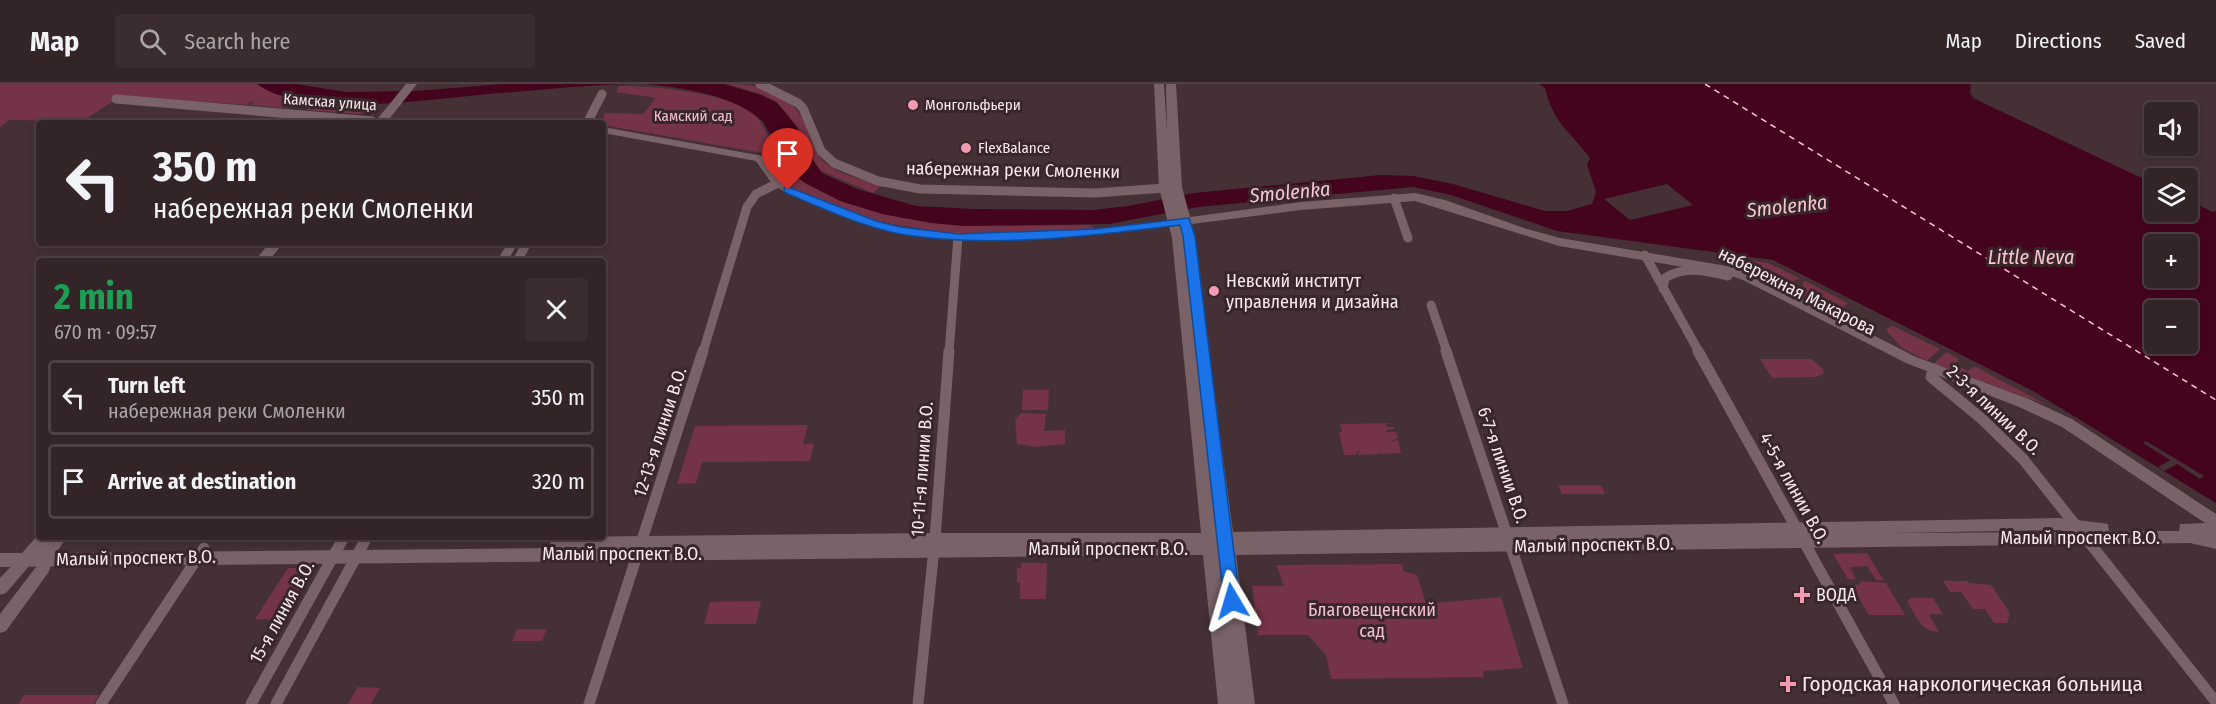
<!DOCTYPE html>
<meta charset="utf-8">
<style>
body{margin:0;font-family:"Fira Sans Condensed",sans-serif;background:#3b2c30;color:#f1f3f6;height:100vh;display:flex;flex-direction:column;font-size:22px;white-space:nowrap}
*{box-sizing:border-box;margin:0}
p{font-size:20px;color:#a9a4a8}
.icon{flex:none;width:33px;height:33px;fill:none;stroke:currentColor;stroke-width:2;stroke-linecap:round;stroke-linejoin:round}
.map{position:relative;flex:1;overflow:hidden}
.drawer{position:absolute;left:36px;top:174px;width:570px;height:282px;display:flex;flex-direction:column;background:#332428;border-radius:6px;box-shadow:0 3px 9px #0003,0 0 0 2px #4e4145}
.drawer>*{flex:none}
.hud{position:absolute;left:36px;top:36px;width:570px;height:126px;border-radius:6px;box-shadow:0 3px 9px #0003,0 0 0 2px #4e4145;background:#332428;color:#f1f3f6;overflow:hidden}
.tools{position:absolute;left:2144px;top:18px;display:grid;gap:12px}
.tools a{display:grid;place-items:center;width:54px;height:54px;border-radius:6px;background:#332428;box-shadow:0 3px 9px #0003,0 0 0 2px #4e4145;font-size:30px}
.pin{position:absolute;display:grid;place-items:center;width:51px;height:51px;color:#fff;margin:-62px -26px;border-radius:50% 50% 50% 0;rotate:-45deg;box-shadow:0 0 6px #0007}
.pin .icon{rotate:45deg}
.me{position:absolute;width:66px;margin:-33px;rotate:353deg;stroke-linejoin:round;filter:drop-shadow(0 0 4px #0008)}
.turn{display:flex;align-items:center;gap:21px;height:126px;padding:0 18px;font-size:27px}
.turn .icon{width:78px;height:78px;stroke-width:2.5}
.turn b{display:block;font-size:42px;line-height:51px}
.round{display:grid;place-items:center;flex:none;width:63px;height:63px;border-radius:6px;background:#3b2c30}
.head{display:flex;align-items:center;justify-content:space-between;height:102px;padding:0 18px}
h1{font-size:36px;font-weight:700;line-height:45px;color:#1e9e55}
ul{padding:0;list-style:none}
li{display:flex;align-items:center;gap:18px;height:75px;margin:0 12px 9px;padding:0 6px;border:3px solid #4e4145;border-radius:6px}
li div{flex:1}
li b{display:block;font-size:22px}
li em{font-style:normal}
header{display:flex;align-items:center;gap:36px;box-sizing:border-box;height:84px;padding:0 30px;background:#332428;border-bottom:2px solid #4e4145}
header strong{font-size:28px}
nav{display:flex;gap:33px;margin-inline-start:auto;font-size:21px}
.search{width:420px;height:54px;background:#3b2c30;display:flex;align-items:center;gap:15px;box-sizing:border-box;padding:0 21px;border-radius:6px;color:#a9a4a8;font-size:22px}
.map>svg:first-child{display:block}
.green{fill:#743346}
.water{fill:#44041e;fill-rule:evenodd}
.pier{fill:#443035}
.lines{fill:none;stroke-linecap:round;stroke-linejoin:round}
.ferry{stroke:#f8c5d1;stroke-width:1.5;stroke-dasharray:6 5;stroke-linecap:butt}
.minor-far1{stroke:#796368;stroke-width:9}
.minor{stroke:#796368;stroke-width:11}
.tertiary{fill:#796368;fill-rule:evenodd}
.secondary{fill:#796368;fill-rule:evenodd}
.route{fill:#1a73e8;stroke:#114b97;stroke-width:1.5}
.poi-dot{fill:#f19ab0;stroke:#39262b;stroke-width:2}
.labels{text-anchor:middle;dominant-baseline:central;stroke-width:6;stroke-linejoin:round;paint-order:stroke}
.far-street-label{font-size:15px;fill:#f6e9ec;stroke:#39262b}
.far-poi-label{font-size:15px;fill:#f6e9ec;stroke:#39262b;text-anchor:start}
.far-park-label{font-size:15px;fill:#f2c0cc;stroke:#39262b}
.street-label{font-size:18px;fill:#f6e9ec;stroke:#39262b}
.poi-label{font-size:18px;fill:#f6e9ec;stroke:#39262b;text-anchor:start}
.park-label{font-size:18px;fill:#f2c0cc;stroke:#39262b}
.water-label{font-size:20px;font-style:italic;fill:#f8c5d1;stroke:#39262b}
.near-poi-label{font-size:21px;fill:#f6e9ec;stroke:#39262b;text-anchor:start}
</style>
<header>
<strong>Map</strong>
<div class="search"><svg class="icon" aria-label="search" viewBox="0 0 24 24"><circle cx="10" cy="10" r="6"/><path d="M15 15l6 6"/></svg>Search here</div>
<nav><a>Map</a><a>Directions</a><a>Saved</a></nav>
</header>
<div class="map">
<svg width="2216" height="620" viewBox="0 0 2216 620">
<rect width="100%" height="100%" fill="#443035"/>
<path class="green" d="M0,0H257C284,20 341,20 374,20L367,28L359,30L307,26L311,21L292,20L287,24L251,21L254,17L249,18L248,21L121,12L83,37L9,36L0,44Z
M727,0C763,0 790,8 807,42C812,53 815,67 822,76C835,90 863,95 881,102L873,109L819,86L797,43L777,18L761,10Z
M619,2C653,2 729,8 755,31C760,36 764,45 767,50C778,68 791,92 810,102C901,149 991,142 1090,141L1097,146L961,151L873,137L815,116L793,104L787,101L773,77L768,75L763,69L603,41L601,39L605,29L643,30L656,14L616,8Z
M1719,171L1768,179L1801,195L1795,196L1786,205Z
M1805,197L1848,219L1844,223L1805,215L1791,208L1804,201L1802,199Z
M1893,242L1940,265L1927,277L1902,264L1885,245Z
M1946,268L1959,275L1955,280L1968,287L1974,282L2047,321L1934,280Z
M1760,275H1811L1823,285L1824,289L1816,293L1772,294Z
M1023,306H1049L1048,326H1022Z
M1021,329L1046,330L1044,347L1065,346V360L1037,363L1017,360L1015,335Z
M1393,339L1386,340L1387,343H1394L1395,345L1386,346L1387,348H1396L1398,354L1389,358L1398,356L1401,369L1380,370L1378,365L1379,370L1358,371L1360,365L1356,371H1344L1339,348H1342L1340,340Z
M808,341L803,360H814L810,377L702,378L696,399L677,400L695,342Z
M1558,401H1601L1605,410H1562Z
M1867,469L1884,497L1876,496L1867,482L1850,483L1856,495H1848L1833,470Z
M1021,479H1047L1046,515H1020V498H1017V484H1021Z
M1402,480L1403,487L1417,491L1426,520L1501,513L1523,584L1483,587L1484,593L1331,595L1326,571L1308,551H1258L1252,502H1284L1276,481Z
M288,484H312L281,536L255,535Z
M1861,497L1886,499L1905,531H1869L1851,501H1859Z
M1943,497H1967L1969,499L1991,501L2010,529L2007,539H1994L1985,525H1973L1961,508H1950Z
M1911,514H1933L1943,530H1929L1939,548C1921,548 1917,533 1908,519V516Z
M761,517L756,540H704L710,518Z
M517,545H547L542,557H512Z
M358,603L380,604L371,620H348Z
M24,611H99L93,620H18Z"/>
<path class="water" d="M257,0H296L346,8L416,7L502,0H626C577,2 528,7 479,11C422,16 304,35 257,0Z
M644,0H724L761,11L776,18L785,28L797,43L808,69L822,89L857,105L916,122L974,125L1093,126L1128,122L1194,109L1381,91L1413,92L1453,100L1545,127H1567L1592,120L1596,108L1587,81L1590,74C1569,46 1554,41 1545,4L1539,0H1971L1970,9L1973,14L2154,100V128H2187V116L2213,128L2216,127V419L2031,306L1773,176L1557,147L1451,111L1413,103L1198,123L1109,140L963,142L931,139L882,130L840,117L807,100L794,91L763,38C736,11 680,3 644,0ZM2154,160H2187V194H2154ZM2154,226H2187V260H2154Z"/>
<path class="pier" d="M1667,100L1693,121L1630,136L1604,115Z
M2146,357L2204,392L2200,395L2177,380L2164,387L2158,383L2170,376L2143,359Z"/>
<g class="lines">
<path class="ferry" d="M1705,0L2216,316"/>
<path class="minor-far1" d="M760,0L798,19L803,24L821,67L834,79L878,97L920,105L1095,109L1165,104
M116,15L372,37
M587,39L602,10
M1394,114L1408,154
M1645,171L1699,268
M502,177L513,159
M517,177L527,159
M1663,205L1665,194C1685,181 1706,187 1728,192
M1431,221L1447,268
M703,268L747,123L756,110L778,99
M949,268L958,153"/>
<path class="minor" d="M1446,267L1563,620
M1698,267L1894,620
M1934,285L1931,293L1982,335L2023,375L2216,618
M101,620L204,464
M251,620L344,453
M276,620L367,453
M589,620L703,267
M918,620L935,455L949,267"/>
<path class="tertiary" d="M372,34L470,36L475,39H368V35Z
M603,43L763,72L768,76L778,93L792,104L876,137L900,143L958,150L1096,145L1174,136L1180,139L1174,142L1096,151L958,156L900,149L868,141L784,108L770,97L756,77L603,49Z
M49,461L54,463L57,467L48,489L6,547L0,549V530L36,483L44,463Z
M26,470L31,472L34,476L31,480L6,509L0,511V494L21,472Z"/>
<path class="secondary" d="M406,0H417L386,39H374Z
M1154,0H1164L1167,47L1166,0H1176L1182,103L1190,133L1301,118L1415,109L1445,116L1527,145L1560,154L1733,183L1753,190L1916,273L2029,315L2072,335L2216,430V465L2190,459L1236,471L1255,620H1218L1203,471L0,483V469H22L39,450V453H67L56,469L551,464L550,460L552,455L558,453L935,449H1201L1172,154L1159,104ZM1415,117L1559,162L1725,190L1743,196L1906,279L2019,323L2062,343L2205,439L2180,440L2179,447H2109L2108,440L2102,439L2059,434L1233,448L1192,140L1301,126ZM2059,446L2069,448L1887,449Z
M269,159H283L269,177H255Z"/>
</g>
<path class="route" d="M788,103L876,137L900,143L958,150L1096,145L1189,134L1195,152L1240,517L1238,521L1232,523L1226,521L1224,517L1183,152L1180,141C1092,152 988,165 900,150C860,142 822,124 784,108V104Z"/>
<g class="poi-dot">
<circle cx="913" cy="21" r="6"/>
<circle cx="966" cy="64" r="6"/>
<circle cx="1214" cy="207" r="6"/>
<path d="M1799 502h6v6h6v6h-6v6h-6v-6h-6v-6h6z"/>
<path d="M1785 591h6v6h6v6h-6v6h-6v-6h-6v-6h6z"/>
</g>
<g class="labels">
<g class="far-street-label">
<text transform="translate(330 18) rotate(4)">Камская улица</text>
</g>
<g class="far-poi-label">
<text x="925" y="21">Монгольфьери</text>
<text x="978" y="64">FlexBalance</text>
</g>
<g class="far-park-label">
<text x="693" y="32">Камский сад</text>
</g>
<g class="street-label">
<text transform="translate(1013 86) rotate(1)">набережная реки Смоленки</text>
<text transform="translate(1797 207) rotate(27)">набережная Макарова</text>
<text transform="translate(1994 326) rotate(43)">2-3-я линии В.О.</text>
<text transform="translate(660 348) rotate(-72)">12-13-я линии В.О.</text>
<text transform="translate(1503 381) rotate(71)">6-7-я линии В.О.</text>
<text transform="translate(922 385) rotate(-86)">10-11-я линии В.О.</text>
<text transform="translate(1794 404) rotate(61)">4-5-я линии В.О.</text>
<text x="2080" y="454">Малый проспект В.О.</text>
<text transform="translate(1594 461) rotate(-1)">Малый проспект В.О.</text>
<text x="1108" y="465">Малый проспект В.О.</text>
<text x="622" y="470">Малый проспект В.О.</text>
<text transform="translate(136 474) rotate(-1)">Малый проспект В.О.</text>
<text transform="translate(282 528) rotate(-61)">15-я линия В.О.</text>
</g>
<g class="poi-label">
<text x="1226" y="197">Невский институт<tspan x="1226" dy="21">управления и дизайна</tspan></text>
<text x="1816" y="511">ВОДА</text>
</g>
<g class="park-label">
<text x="1372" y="526">Благовещенский<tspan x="1372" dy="21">сад</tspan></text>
</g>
<g class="water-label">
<text transform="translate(1290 108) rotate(-5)">Smolenka</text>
<text transform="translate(1787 122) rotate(-6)">Smolenka</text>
<text x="2031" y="173">Little Neva</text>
</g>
<g class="near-poi-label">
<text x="1802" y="600">Городская наркологическая больница</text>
</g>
</g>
</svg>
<div class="tools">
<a><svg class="icon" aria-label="sound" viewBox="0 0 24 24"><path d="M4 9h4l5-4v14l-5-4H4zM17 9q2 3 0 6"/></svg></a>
<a><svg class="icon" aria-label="layers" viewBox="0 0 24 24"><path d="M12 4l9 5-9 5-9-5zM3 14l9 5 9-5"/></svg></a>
<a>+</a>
<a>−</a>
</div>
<div class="pin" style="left:788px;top:106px;background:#d93025"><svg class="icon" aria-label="arrive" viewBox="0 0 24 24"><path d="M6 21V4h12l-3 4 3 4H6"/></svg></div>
<svg class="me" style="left:1232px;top:517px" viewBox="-20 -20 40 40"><path d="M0-17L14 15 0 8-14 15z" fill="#1a73e8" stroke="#fff" stroke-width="4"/></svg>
<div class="hud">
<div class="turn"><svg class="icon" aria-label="left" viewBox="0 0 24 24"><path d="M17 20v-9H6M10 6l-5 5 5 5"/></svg><div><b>350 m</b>набережная реки Смоленки</div></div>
</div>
<section class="drawer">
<div class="head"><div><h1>2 min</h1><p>670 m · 09:57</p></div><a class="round"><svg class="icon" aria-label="close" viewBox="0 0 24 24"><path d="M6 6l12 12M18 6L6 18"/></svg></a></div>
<ul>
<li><svg class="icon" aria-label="left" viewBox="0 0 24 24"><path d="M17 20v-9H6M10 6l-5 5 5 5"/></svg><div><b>Turn left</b><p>набережная реки Смоленки</p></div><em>350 m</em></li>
<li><svg class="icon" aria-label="arrive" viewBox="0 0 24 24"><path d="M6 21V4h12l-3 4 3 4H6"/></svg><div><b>Arrive at destination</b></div><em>320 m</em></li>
</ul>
</section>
</div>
